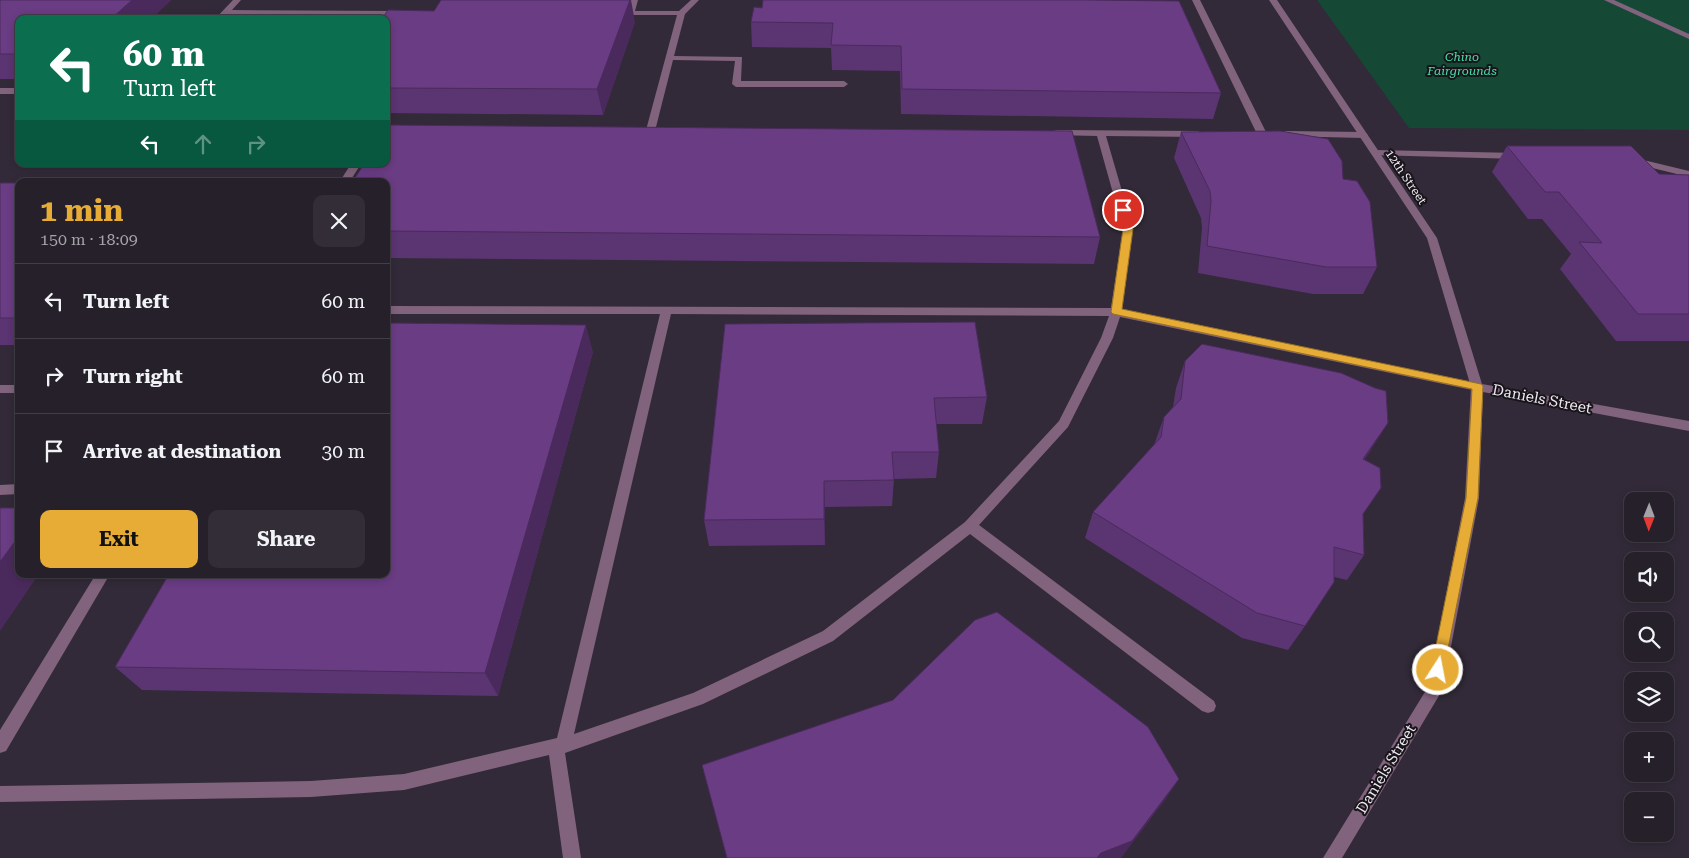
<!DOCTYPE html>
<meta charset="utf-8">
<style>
body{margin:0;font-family:"Roboto Serif",serif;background:#322d36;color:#f1f3f6;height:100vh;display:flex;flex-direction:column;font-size:19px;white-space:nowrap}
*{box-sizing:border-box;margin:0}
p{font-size:16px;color:#a4a3a8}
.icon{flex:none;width:28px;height:28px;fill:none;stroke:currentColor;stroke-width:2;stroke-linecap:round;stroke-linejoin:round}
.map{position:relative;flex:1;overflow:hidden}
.drawer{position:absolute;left:15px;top:178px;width:375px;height:400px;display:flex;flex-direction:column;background:#26202a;border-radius:10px;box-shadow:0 2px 8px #0003,0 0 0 1px #423e47}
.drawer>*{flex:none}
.top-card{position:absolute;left:15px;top:15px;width:375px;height:152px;border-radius:10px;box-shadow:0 2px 8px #0003,0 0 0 1px #423e47;background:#0b6e4f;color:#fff;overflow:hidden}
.needle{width:32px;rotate:181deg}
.tools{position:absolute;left:1624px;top:492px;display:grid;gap:10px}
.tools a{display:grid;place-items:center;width:50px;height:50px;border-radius:10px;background:#26202a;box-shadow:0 2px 8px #0003,0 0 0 1px #423e47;font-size:25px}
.pin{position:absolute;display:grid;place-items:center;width:42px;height:42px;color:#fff;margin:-21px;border:2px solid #fff;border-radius:50%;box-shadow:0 1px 5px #0007}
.me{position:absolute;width:55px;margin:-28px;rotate:11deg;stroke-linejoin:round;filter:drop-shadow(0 0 4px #0008)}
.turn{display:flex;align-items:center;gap:18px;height:105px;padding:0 25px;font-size:22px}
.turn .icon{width:65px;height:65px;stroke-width:2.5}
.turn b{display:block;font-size:35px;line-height:42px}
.lanes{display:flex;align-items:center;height:48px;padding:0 25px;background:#0003;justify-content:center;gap:25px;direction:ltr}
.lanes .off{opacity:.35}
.round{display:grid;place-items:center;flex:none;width:52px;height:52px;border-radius:10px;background:#322d36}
.headline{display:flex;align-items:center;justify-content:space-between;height:85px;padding:0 25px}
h1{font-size:30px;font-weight:700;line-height:38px;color:#e6ac36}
.cta{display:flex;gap:10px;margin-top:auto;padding:10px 25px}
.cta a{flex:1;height:58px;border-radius:10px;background:#e6ac36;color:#111;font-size:20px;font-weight:700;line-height:58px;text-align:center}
.cta a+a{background:#322d36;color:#f1f3f6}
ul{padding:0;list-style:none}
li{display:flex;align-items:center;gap:15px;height:75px;padding:0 25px;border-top:1px solid #423e47}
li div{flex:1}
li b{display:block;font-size:19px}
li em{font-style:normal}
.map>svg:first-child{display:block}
.green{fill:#154835}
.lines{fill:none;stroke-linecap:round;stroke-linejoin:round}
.service{fill:#81637d;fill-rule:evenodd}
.minor{fill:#81637d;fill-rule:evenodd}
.wall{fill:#5b3472}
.shaded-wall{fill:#4a2a5c}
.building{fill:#6a3c84;stroke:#4a2a5c}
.route{fill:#e6ac36;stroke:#967023}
.labels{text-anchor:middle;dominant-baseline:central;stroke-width:4;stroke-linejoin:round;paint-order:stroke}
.far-park-label{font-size:12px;font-style:italic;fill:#46e1aa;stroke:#18141a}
.far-street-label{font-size:12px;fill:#ede8f1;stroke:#18141a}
.street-label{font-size:15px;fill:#ede8f1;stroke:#18141a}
</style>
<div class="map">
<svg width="1689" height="858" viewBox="0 0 1689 858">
<rect width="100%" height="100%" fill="#322a38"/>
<path class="green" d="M1317,0H1689V130L1409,128Z"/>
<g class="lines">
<path class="service" d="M233,0H241L232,10L401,11L405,13L401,15L227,14L223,19H215Z
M630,0H638L635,11H679L691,0H699L685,14L674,56L742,57L741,81H844L848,84L844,87H736L732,84L735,61L673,60L656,127H664L669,130L664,133L648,132L646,130L677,15H613V11H627Z
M1192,0H1200L1267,134L1265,136H1259L1257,134Z
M1604,0H1614L1689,34V39Z
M0,88H19V94H0Z
M1056,130L1198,131L1203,134L1198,137L1106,136L1133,229L1122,310L1477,383L1483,387L1477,391L1120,317L1113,338L1068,427L979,525L1214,701L1216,706L1214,711L1208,713L1202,711L970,534L833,641L703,704L565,753L581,858H563L549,755L404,790L311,797L0,802V786L311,781L404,774L557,738L660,314H386V306L1111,308L1123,229L1097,136L1053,135V131ZM671,314L1109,316L1101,338L1059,421L965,522L823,631L693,693L574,734Z
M1285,131L1363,132L1368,135L1363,138L1282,136V132Z
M1375,150L1518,153L1523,156L1518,159L1372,155V151Z
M1631,157L1689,171V177L1628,162L1626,160Z
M351,164H361L350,181H340Z
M0,385H19V393H0Z
M19,484V494L0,495V485Z
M96,574H110L6,751L0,753V730Z"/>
<path class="minor" d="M1269,0H1277L1437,238L1482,384L1689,421V431L1483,392L1479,498L1443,689L1342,858H1323L1428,687L1465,498L1471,387L1427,238Z"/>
</g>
<path class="wall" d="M0,0H171L151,19H19V79H0Z
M754,7L1221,93L1213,119L901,114L900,71L832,70L831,48L752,47L751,22Z
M434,11L635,22L603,115L386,113V19Z
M1181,132L1343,179L1377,267L1363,294H1313L1198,273L1202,228L1201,218L1174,158Z
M1507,146L1659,174L1689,175V341H1616L1560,269L1571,254L1542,219H1528L1492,172Z
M386,181L1100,237L1094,264L386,258Z
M0,183H19V345H0Z
M725,324L987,397L982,424H936L939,452L936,478L894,479L892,506L825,507V545L709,546L704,520Z
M593,352L498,696L142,690L115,667Z
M1185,361L1371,450L1364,460L1363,515L1364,555L1347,580L1334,577L1305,626L1288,650L1242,638L1085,538L1093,512L1154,445L1164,417L1173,407L1176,388Z"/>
<path class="shaded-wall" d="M132,0H171L151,19H111Z
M630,0H631L635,22L603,115L597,89Z
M586,325L593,352L498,696L485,673Z
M1388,423L1371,450L1346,485L1363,459Z
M824,481L825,507V545L824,519Z
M19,536V574H39L0,631V562Z
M1179,779L1165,800L1121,858H1097L1101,853Z"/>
<path class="building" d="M0,0H132L111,19H19V54H0Z
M441,0H630L597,89L386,88V19H382L388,10L434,11Z
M763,0H1088L1179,1L1221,93L902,89L901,46L831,45L833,23L751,22L754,7L762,8Z
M388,125L1072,131L1100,237L386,231V181H353L364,164H386V129Z
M1280,131L1328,139L1342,161L1343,179L1357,181L1370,202L1377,267H1326L1207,246L1211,201L1210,191L1181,132Z
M1507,146H1631L1659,174L1689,175V314H1638L1579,242L1602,243L1559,192H1545Z
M0,183H19V318H0Z
M975,322L987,397L934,398L939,452H892L894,480L824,481V519L704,520L725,324Z
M386,323L586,325L485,673L115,667L169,574H386Z
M1202,344L1341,373L1375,388L1386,391L1388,423L1363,459L1380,468L1381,488L1363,514L1364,555L1334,547V582L1305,626L1257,613L1093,512L1161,437L1164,417L1181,399L1185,361Z
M0,508H19V536L0,562Z
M997,612L1148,727L1179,779L1132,841L1101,853L1097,858H727L702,765L893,700L975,620Z"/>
<path class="route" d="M1123,207L1127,210L1133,229L1122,309L1481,384L1483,386L1478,498L1443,674L1438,676L1433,674L1431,670L1466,498L1472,389L1113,314L1111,312L1123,229L1118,210Z"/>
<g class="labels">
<g class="far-park-label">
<text x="1462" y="57">Chino<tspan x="1462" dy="14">Fairgrounds</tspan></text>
</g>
<g class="far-street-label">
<text transform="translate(1406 177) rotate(56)">12th Street</text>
</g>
<g class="street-label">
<text transform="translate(1542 399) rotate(11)">Daniels Street</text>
<text transform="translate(1386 769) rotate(-59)">Daniels Street</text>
</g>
</g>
</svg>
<div class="tools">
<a><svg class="needle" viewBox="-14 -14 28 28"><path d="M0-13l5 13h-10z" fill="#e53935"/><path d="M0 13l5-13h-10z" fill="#a4a3a8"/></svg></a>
<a><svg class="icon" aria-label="sound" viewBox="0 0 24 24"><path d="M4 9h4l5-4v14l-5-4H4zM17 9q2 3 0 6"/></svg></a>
<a><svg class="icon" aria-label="search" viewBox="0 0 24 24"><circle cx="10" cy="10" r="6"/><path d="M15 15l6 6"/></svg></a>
<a><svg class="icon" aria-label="layers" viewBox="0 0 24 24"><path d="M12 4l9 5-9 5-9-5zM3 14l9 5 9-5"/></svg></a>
<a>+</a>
<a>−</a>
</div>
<div class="pin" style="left:1123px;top:210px;background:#d93025"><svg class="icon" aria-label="arrive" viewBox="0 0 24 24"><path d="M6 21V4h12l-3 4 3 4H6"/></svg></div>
<svg class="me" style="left:1438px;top:670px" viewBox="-20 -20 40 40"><circle r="17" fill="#e6ac36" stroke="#fff" stroke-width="3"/><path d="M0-11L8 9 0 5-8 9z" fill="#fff"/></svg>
<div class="top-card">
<div class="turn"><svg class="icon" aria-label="left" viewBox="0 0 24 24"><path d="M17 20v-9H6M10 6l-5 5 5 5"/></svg><div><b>60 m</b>Turn left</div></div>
<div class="lanes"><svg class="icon" aria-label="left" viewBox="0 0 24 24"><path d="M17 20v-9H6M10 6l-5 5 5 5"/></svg><svg class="icon off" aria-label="ahead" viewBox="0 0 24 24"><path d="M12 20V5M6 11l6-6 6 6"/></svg><svg class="icon off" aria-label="right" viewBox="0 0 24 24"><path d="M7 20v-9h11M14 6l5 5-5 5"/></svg></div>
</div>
<section class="drawer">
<div class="headline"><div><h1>1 min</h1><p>150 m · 18:09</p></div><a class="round"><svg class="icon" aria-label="close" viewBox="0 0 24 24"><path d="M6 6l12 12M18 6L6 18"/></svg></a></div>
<ul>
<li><svg class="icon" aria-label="left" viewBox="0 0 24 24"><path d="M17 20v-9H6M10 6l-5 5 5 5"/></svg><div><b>Turn left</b></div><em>60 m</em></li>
<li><svg class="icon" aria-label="right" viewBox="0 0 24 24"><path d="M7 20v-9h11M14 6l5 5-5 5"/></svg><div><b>Turn right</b></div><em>60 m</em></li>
<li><svg class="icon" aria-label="arrive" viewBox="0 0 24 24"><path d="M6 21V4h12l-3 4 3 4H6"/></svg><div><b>Arrive at destination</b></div><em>30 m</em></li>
</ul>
<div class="cta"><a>Exit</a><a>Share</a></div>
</section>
</div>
